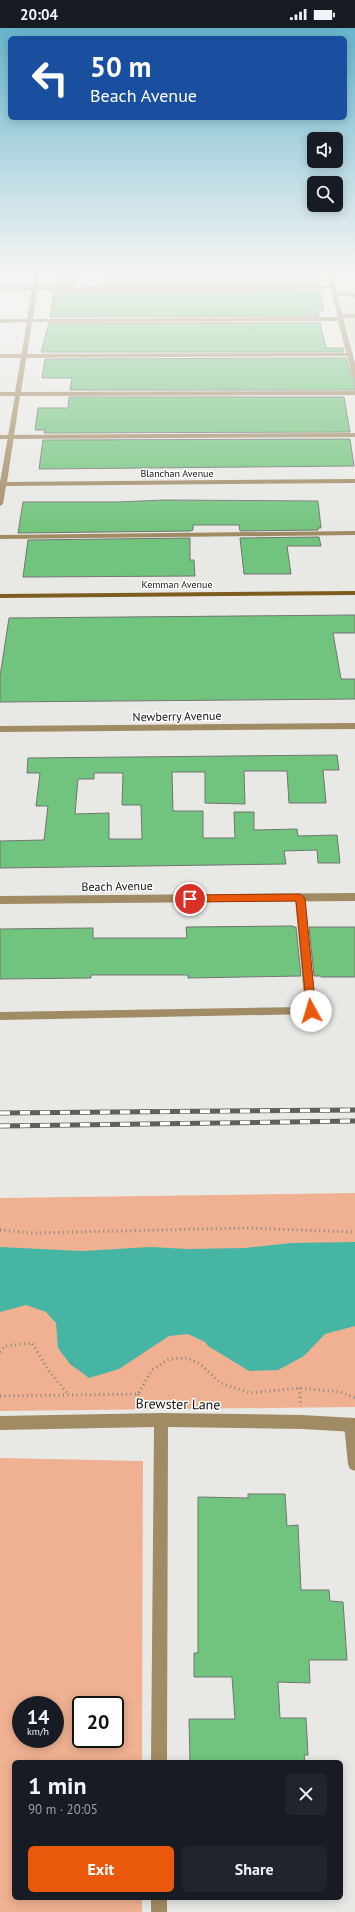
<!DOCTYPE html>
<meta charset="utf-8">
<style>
body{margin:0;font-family:"PT Sans",sans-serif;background:#20242c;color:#f1f3f6;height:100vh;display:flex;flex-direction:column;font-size:15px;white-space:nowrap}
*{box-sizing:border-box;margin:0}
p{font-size:13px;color:#9ea1a6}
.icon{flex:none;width:22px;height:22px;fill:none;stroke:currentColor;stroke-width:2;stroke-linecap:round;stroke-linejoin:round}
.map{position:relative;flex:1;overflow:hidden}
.drawer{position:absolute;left:12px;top:1732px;width:331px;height:140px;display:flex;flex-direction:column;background:#171b24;border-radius:6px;box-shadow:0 2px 10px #0003}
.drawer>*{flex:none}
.banner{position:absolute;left:8px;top:8px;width:339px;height:84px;border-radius:6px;box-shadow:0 2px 10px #0003;background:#1a4fa0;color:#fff;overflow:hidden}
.fabs{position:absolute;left:307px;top:104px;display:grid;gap:8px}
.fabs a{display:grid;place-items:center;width:36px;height:36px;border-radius:6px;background:#171b24;box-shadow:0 2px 10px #0003;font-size:20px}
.speed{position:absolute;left:12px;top:1668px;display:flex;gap:8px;font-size:20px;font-weight:700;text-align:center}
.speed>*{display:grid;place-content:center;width:52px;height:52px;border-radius:50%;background:#171b24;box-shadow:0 2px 10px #0003;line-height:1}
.speed small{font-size:10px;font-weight:400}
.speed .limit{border:2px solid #111;border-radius:6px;background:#fff;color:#111}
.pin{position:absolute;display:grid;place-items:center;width:34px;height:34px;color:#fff;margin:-17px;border:2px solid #fff;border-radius:50%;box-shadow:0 1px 4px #0007}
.me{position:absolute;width:44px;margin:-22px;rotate:354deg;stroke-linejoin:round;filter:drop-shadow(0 0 3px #0008)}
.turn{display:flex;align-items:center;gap:14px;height:84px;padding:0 16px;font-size:18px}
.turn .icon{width:52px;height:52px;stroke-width:2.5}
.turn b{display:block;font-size:28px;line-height:34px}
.round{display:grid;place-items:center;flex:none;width:42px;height:42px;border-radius:6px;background:#20242c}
.summary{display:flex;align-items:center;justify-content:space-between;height:68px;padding:0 16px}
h1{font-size:24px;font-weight:600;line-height:30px}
.primary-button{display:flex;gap:8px;margin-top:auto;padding:8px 16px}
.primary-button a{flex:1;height:46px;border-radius:6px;background:#ea580c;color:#fff;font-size:16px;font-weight:600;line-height:46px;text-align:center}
.primary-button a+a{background:#20242c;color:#f1f3f6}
.status{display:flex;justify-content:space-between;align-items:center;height:28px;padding:0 20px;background:#171b24;direction:ltr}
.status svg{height:11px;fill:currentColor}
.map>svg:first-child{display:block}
.built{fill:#dbddd2}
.green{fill:#efb191;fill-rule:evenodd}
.water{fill:#47b5a3}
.building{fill:#71c47d;stroke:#727573;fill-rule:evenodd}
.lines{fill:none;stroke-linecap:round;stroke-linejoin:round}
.path{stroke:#868683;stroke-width:3;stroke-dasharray:1 3.5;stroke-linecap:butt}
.lane{fill:#a08b65;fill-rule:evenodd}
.street{fill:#a08b65;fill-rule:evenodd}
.secondary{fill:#7d5d1f;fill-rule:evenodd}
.rail-casing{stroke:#5f5f5d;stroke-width:5}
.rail{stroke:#fffffe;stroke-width:3.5;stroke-dasharray:10;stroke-linecap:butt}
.route{fill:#ea580c;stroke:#983908}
.labels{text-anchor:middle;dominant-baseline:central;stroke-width:3;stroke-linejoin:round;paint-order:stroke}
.far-street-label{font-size:10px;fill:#141413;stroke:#fffffe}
.street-label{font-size:12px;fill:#141413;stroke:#fffffe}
.near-street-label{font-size:14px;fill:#141413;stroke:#fffffe}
</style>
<div class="status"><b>20:04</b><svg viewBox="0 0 49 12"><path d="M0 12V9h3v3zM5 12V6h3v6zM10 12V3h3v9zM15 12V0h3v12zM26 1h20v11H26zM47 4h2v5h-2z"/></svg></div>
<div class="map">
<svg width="355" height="1884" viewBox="0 0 355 1884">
<rect width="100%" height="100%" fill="#e8e9e5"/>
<path class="built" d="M333,241H355V326L341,272Z"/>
<path class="green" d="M355,1165V1379L0,1383V1170Z
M0,1430L143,1433L142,1734H14V1870H142V1884H0ZM21,1677H55V1711H21ZM81,1677H115V1711H81Z"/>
<path class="water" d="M355,1214V1298L325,1306L304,1328L278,1342L249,1343L208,1318L205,1314L188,1306L169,1308L119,1341L89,1350L70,1336L58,1320L56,1295L46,1284L26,1277L0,1284V1219L82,1223L150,1219L188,1221L245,1220L291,1215Z"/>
<path class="building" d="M105,241H316L319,257H104Z
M57,246H76L75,257H55Z
M320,263L324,283H318L319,288L50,289L54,264Z
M49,295H320L326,320H343L344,324H41Z
M346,330L351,347L355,350V362H70L72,350H42L45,331Z
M69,369H344L350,404L44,405L45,402H35L38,380H68Z
M350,411L354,438L39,441L43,412Z
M164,472L318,473L321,500H318V502L240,503L239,497H193V502L190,503L18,505L23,474H118Z
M319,509L321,518H287L291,546H244L240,510Z
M190,510V532H194L195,548L23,549L28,512Z
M355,587V605H333L341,651H355V671L0,674V648L9,590Z
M337,727L339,742H323L326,775H289L287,743H244L245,776L205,775V744H172L173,783H203V810H235L234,784H254V802L297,801L298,808L337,807L340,835H318L317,822L284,823L286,836L0,840V813L44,812L48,778H36L40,745H27L28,730ZM94,745H123L122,777H141L142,811H109V785L75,786L78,751H94Z
M293,898V899H296L301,948L188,950V947H91V950L0,951V901L93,900V910H187L186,899Z
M309,899H355V949H321V948H314Z
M248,1466H285L287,1498L298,1497L301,1562H329L330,1573L343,1574L347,1632H309L310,1655L278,1654L280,1690H306L308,1727H304L305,1734H190L189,1691H235L232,1649H194V1625H198V1469L248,1470Z"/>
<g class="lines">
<path class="path" d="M0,1202L34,1205L245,1200L355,1204
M0,1324L5,1318L32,1315L49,1343L68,1366
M299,1360L301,1378
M138,1366L141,1377
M0,1368L138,1366L152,1342L169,1331L187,1330L200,1336L221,1355L250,1365L299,1360L341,1364L355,1370"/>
<path class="lane" d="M335,258L333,261L0,263V259Z
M332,264L355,265V269L334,267L332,266Z
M355,286V290H340L337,288L340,286Z
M352,325L353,326L350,328L0,330V326Z
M355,405V409L0,411V407Z
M355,503V507L0,511V507Z
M300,866L305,870L316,983L315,986L0,992V984L305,979L295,870Z
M351,1390L355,1392V1443L350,1441L348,1436L344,1397L346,1392Z"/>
<path class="street" d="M35,241H40L33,291L338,289L326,241H331L355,336V349L352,347L338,293L32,294L21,364L355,363V367L20,368L7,454L355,451V455L6,458L3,476L0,478V454L15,368H0V364H15L27,294L0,295V291H27Z
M355,695V701L0,704V698Z
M355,865V873L0,876V868Z
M161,1385L302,1387L355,1390V1404L302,1401L168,1399L167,1734H151L154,1399L0,1402V1388Z
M151,1870H167V1884H151Z"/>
<path class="secondary" d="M355,563V567L0,570V566Z"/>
<g class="rail-casing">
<path id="rail" d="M0,1085L355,1082
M0,1098L355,1093"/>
</g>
<use href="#rail" class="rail"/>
</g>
<linearGradient id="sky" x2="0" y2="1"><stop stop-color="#67b4cc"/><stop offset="0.48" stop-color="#f5f5f3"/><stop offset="1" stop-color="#f5f5f3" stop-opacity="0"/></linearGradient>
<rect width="355" height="505" fill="url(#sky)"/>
<path class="route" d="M300,866L305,870L316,983L311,987L307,983L296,873L190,874L185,871L190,867Z"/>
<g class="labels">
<g class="far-street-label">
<text x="177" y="445">Blanchan Avenue</text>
<text x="177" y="556">Kemman Avenue</text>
</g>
<g class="street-label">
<text transform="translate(177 688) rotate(-1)">Newberry Avenue</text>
<text transform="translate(117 858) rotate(-1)">Beach Avenue</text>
</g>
<g class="near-street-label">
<text transform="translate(178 1376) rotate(1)">Brewster Lane</text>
</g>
</g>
</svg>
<div class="fabs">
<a><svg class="icon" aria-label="sound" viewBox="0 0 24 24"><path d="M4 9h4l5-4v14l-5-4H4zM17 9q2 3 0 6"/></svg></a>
<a><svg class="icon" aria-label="search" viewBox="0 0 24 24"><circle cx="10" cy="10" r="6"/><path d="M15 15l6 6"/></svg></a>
</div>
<div class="speed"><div>14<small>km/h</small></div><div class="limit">20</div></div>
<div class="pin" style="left:190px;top:871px;background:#d93025"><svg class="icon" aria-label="arrive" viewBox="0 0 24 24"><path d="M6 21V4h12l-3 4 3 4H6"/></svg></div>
<svg class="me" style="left:311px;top:983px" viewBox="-20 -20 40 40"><circle r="19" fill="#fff"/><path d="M0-13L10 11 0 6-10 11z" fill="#ea580c"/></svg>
<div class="banner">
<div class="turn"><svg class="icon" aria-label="left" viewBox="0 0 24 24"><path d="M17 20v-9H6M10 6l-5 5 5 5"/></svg><div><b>50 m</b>Beach Avenue</div></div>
</div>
<section class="drawer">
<div class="summary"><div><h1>1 min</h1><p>90 m · 20:05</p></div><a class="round"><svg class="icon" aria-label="close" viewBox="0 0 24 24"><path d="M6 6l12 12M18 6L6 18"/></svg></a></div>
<div class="primary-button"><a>Exit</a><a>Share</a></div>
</section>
</div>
